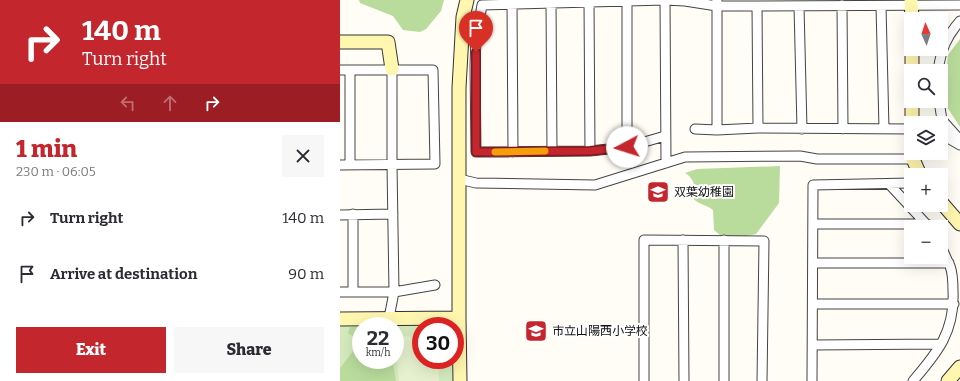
<!DOCTYPE html>
<meta charset="utf-8">
<style>
body{margin:0;font-family:Bitter,"Noto Sans JP",serif;background:#f7f7f7;color:#2b2b33;height:100vh;display:flex;flex-direction:column;font-size:15px;white-space:nowrap}
*{box-sizing:border-box;margin:0}
p{font-size:13px;color:#7c7c81}
.icon{flex:none;width:22px;height:22px;fill:none;stroke:currentColor;stroke-width:2;stroke-linecap:round;stroke-linejoin:round}
.map{position:relative;flex:1;overflow:hidden}
.panel{display:flex;flex-direction:column;background:#fff;width:340px}
.panel>*{flex:none}
.top-card{background:#c4262e;color:#fff;overflow:hidden}
.needle{width:26px;rotate:357deg}
.buttons{position:absolute;left:564px;top:12px;display:grid;gap:8px}
.buttons a{display:grid;place-items:center;width:44px;height:44px;border-radius:0px;background:#fff;box-shadow:0 4px 16px #0002;font-size:20px}
.speed{position:absolute;left:12px;top:317px;display:flex;gap:8px;font-size:20px;font-weight:700;text-align:center}
.speed>*{display:grid;place-content:center;width:52px;height:52px;border-radius:50%;background:#fff;box-shadow:0 4px 16px #0002;line-height:1}
.speed small{font-size:10px;font-weight:400}
.speed .limit{border:6px solid #d22;background:#fff;color:#111}
.pin{position:absolute;display:grid;place-items:center;width:34px;height:34px;color:#fff;margin:-41px -17px;border-radius:50% 50% 50% 0;rotate:-45deg;box-shadow:0 0 4px #0007}
.pin .icon{rotate:45deg}
.me{position:absolute;width:44px;margin:-22px;rotate:265deg;stroke-linejoin:round;filter:drop-shadow(0 0 3px #0008)}
.turn{display:flex;align-items:center;gap:14px;height:84px;padding:0 16px;font-size:18px}
.turn .icon{width:52px;height:52px;stroke-width:2.5}
.turn b{display:block;font-size:28px;line-height:34px}
.lanes{display:flex;align-items:center;height:38px;padding:0 16px;background:#0003;justify-content:center;gap:20px;direction:ltr}
.lanes .off{opacity:.35}
.round{display:grid;place-items:center;flex:none;width:42px;height:42px;border-radius:0px;background:#f7f7f7}
.head{display:flex;align-items:center;justify-content:space-between;height:68px;padding:0 16px}
h1{font-size:24px;font-weight:800;line-height:30px;color:#c4262e}
.cta{display:flex;gap:8px;margin-top:auto;padding:8px 16px}
.cta a{flex:1;height:46px;border-radius:0px;background:#c4262e;color:#fff;font-size:16px;font-weight:800;line-height:46px;text-align:center}
.cta a+a{background:#f7f7f7;color:#2b2b33}
ul{padding:0;list-style:none}
li{display:flex;align-items:center;gap:12px;height:56px;padding:0 16px}
li div{flex:1}
li b{display:block;font-size:15px}
li em{font-style:normal}
main{display:flex;flex:1;min-height:0}
.map>svg:first-child{display:block}
.green{fill:#d5ebbd;fill-rule:evenodd}
.forest{fill:#b9dc9c}
.pitch{fill:#e6f2cf}
.lines{fill:none;stroke-linecap:round;stroke-linejoin:round}
.street-casing{stroke:#444;stroke-width:11}
.secondary-casing{stroke:#333;stroke-width:15}
.street{stroke:#fff;stroke-width:9}
.secondary{stroke:#fff6b0;stroke-width:13}
.route-casing{stroke:#7f191e;stroke-width:10}
.route{stroke:#c4262e;stroke-width:7}
.slow{stroke:#f59e0b;stroke-width:7}
.labels{text-anchor:middle;dominant-baseline:central;stroke-width:4;stroke-linejoin:round;paint-order:stroke}
.poi-label{font-size:12px;fill:#111;stroke:#fff;text-anchor:start}
</style>
<main>
<section class="panel">
<div class="top-card">
<div class="turn"><svg class="icon" aria-label="right" viewBox="0 0 24 24"><path d="M7 20v-9h11M14 6l5 5-5 5"/></svg><div><b>140 m</b>Turn right</div></div>
<div class="lanes"><svg class="icon off" aria-label="left" viewBox="0 0 24 24"><path d="M17 20v-9H6M10 6l-5 5 5 5"/></svg><svg class="icon off" aria-label="ahead" viewBox="0 0 24 24"><path d="M12 20V5M6 11l6-6 6 6"/></svg><svg class="icon" aria-label="right" viewBox="0 0 24 24"><path d="M7 20v-9h11M14 6l5 5-5 5"/></svg></div>
</div>
<div class="head"><div><h1>1 min</h1><p>230 m · 06:05</p></div><a class="round"><svg class="icon" aria-label="close" viewBox="0 0 24 24"><path d="M6 6l12 12M18 6L6 18"/></svg></a></div>
<ul>
<li><svg class="icon" aria-label="right" viewBox="0 0 24 24"><path d="M7 20v-9h11M14 6l5 5-5 5"/></svg><div><b>Turn right</b></div><em>140 m</em></li>
<li><svg class="icon" aria-label="arrive" viewBox="0 0 24 24"><path d="M6 21V4h12l-3 4 3 4H6"/></svg><div><b>Arrive at destination</b></div><em>90 m</em></li>
</ul>
<div class="cta"><a>Exit</a><a>Share</a></div>
</section>
<div class="map">
<svg width="620" height="381" viewBox="0 0 620 381">
<rect width="100%" height="100%" fill="#fffdf5"/>
<path class="green" d="M0,325H98L100,326H81V360H112L113,381H0ZM21,326H55V360H21Z"/>
<path class="forest" d="M19,0H104L101,11L86,29L80,32L63,30L53,16L20,3Z
M620,39V127L603,101L608,55Z
M440,166L439,203L416,234L406,236H381L374,230L373,210C367,205 357,204 353,198C356,188 355,179 345,173L357,169Z
M10,327H21V360H45L46,363H53L56,381H0V368L13,351L17,339L8,333Z"/>
<path class="pitch" d="M61,336L81,337V360H98L99,381H59L55,348Z"/>
<g class="lines">
<g class="street-casing">
<path id="street" d="M287,0V147
M325,0L345,1L377,6H417
M377,0V130L418,128
M211,2L212,151
M249,2L250,151
M172,3L173,152
M502,5L503,129
M459,6L462,129
M541,6L544,129
M0,70H93L95,164L0,165
M598,71C601,50 606,37 620,21
M599,101L602,120L620,140
M355,129L377,130
M571,129L418,128L417,6L620,5
M601,134L620,145
M325,136L287,147L250,151L136,152L135,65L136,39L142,5L325,0L326,163
M10,165V71
M119,179L136,183L255,185L345,157L460,156L477,159H573
M549,184L589,227
M13,214V292
M0,215L53,214
M473,224H587
M343,240L344,381
M384,240V381
M473,263H609
M0,292H54L95,285
M473,304H614
M49,318L54,292L52,165V69
M473,345L601,344
M304,381V240L424,241L422,381
M472,381L473,185L571,183
M573,381C598,352 615,331 613,291C613,282 613,274 610,266C607,260 604,253 601,246"/>
</g>
<g class="secondary-casing">
<path id="secondary" d="M571,0L572,19
M0,42H48L52,69
M572,49V71
M572,101V123
M573,153V159L580,175
M601,202L620,224
M0,319L119,318
M120,381L119,318V88L123,17L127,0
M608,381L620,367"/>
</g>
<use href="#street" class="street"/>
<use href="#secondary" class="secondary"/>
</g>
<g class="lines">
<g class="route-casing">
<path id="route" d="M136,52V152L250,151L287,147"/>
</g>
<use href="#route" class="route"/>
<path class="slow" d="M155,152L205,151"/>
</g>
<defs>
<g id="school-square" transform="scale(1.15)"><rect x="-9" y="-9" width="18" height="18" rx="4" fill="#c4262e" stroke="#fff"/><path d="M0-5L7-2L0 1L-7-2ZM-4 1L0 2.5L4 1V4Q0 6-4 4Z" fill="#fff"/></g>
</defs>
<g fill-rule="evenodd">
<use href="#school-square" x="318" y="192"/>
<use href="#school-square" x="196" y="331"/>
</g>
<g class="labels">
<g class="poi-label">
<text x="334" y="192">双葉幼稚園</text>
<text x="212" y="331">市立山陽西小学校</text>
</g>
</g>
</svg>
<div class="buttons">
<a><svg class="needle" viewBox="-14 -14 28 28"><path d="M0-13l5 13h-10z" fill="#e53935"/><path d="M0 13l5-13h-10z" fill="#7c7c81"/></svg></a>
<a><svg class="icon" aria-label="search" viewBox="0 0 24 24"><circle cx="10" cy="10" r="6"/><path d="M15 15l6 6"/></svg></a>
<a><svg class="icon" aria-label="layers" viewBox="0 0 24 24"><path d="M12 4l9 5-9 5-9-5zM3 14l9 5 9-5"/></svg></a>
<a>+</a>
<a>−</a>
</div>
<div class="speed"><div>22<small>km/h</small></div><div class="limit">30</div></div>
<div class="pin" style="left:136px;top:52px;background:#d93025"><svg class="icon" aria-label="arrive" viewBox="0 0 24 24"><path d="M6 21V4h12l-3 4 3 4H6"/></svg></div>
<svg class="me" style="left:287px;top:147px" viewBox="-20 -20 40 40"><circle r="19" fill="#fff"/><path d="M0-13L10 11 0 6-10 11z" fill="#c4262e"/></svg>
</div>
</main>
